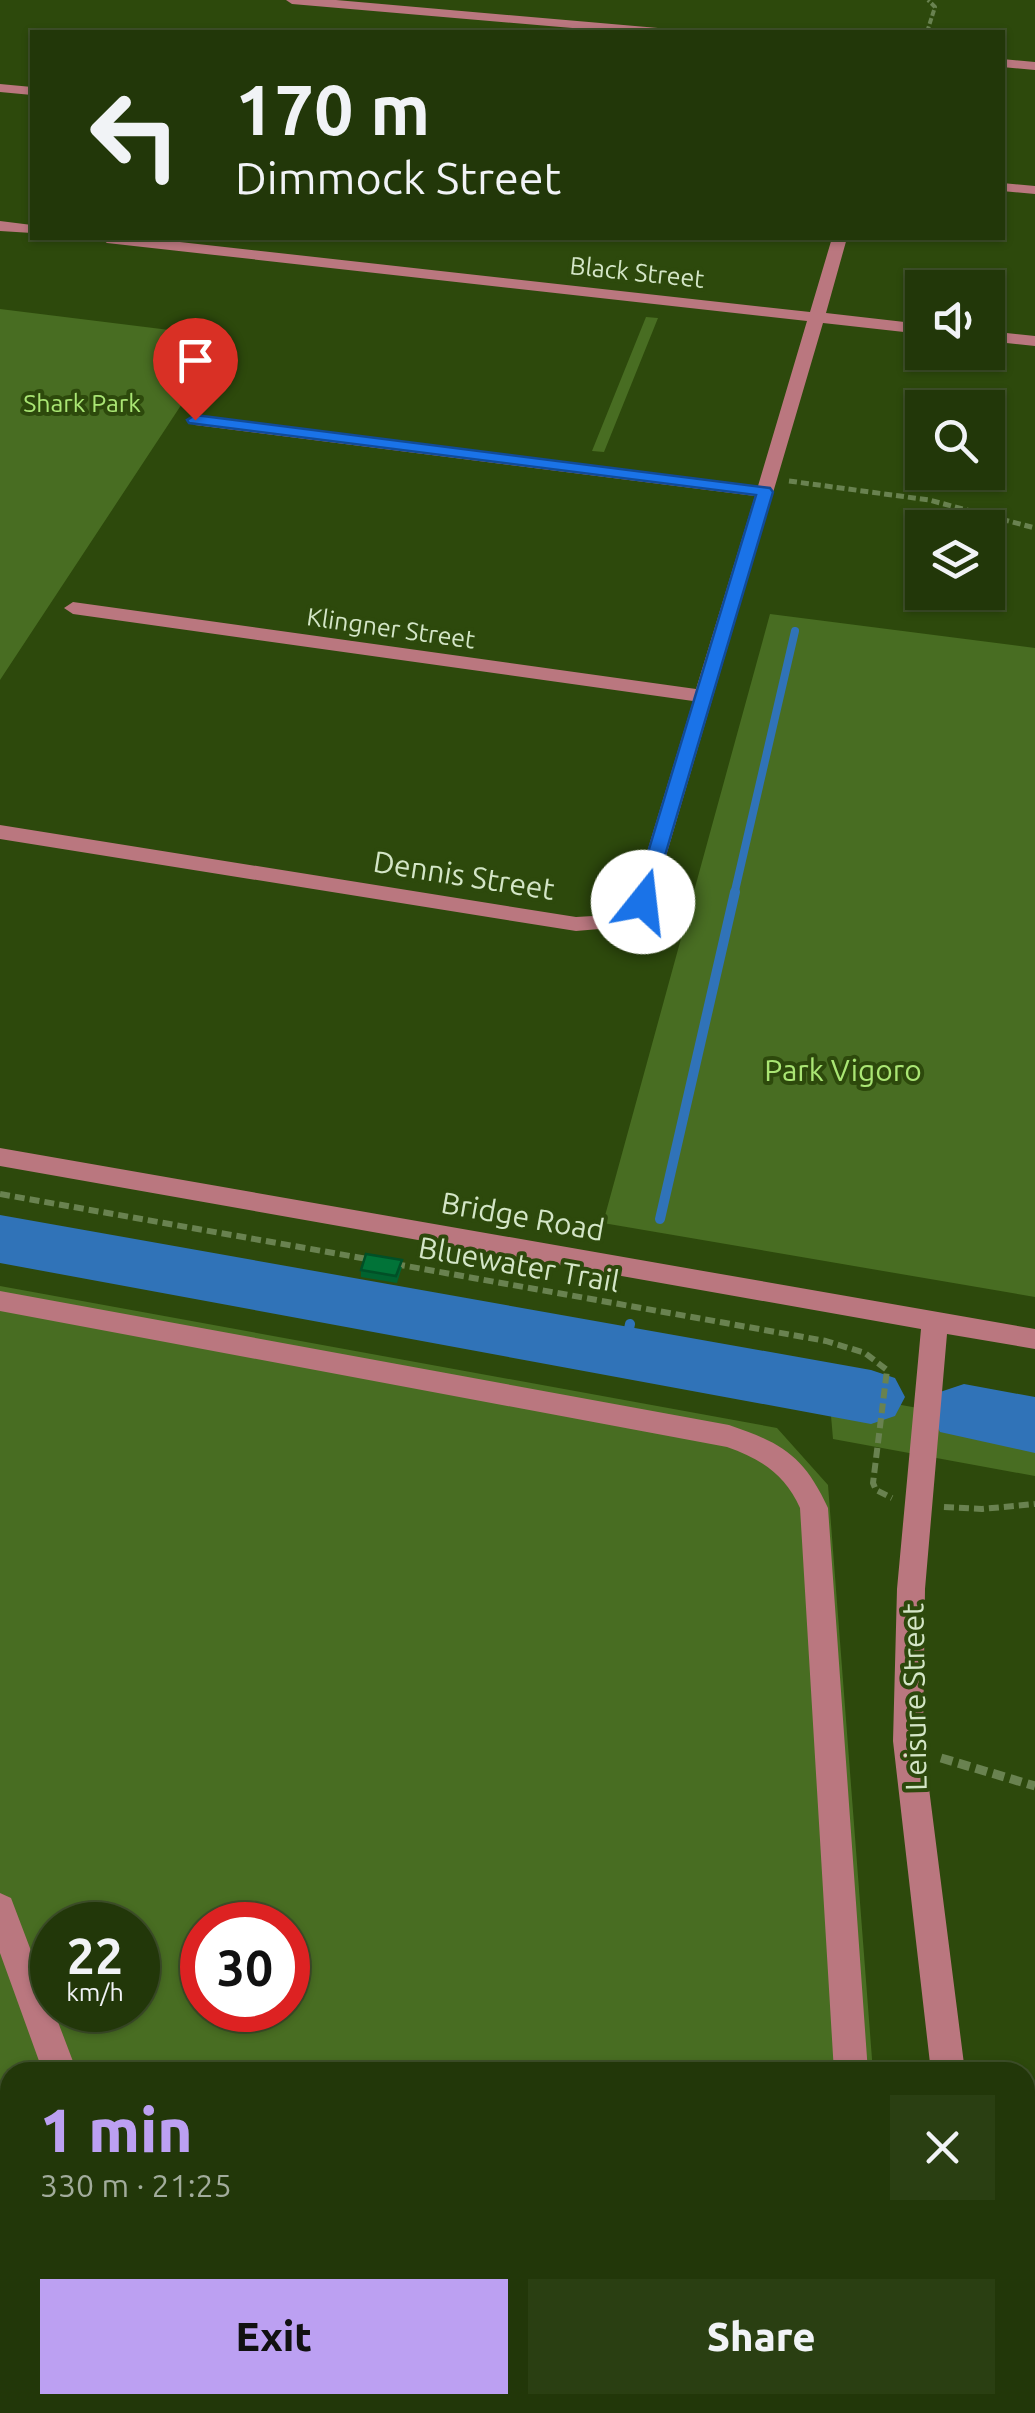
<!DOCTYPE html>
<meta charset="utf-8">
<style>
body{margin:0;font-family:Ubuntu,sans-serif;background:#2a3f12;color:#f1f3f6;height:100vh;display:flex;flex-direction:column;font-size:38px;white-space:nowrap}
*{box-sizing:border-box;margin:0}
p{font-size:32px;color:#a2ac9c}
.icon{flex:none;width:55px;height:55px;fill:none;stroke:currentColor;stroke-width:2;stroke-linecap:round;stroke-linejoin:round}
.map{position:relative;flex:1;overflow:hidden}
.sheet{position:absolute;left:0px;top:2062px;width:1035px;height:352px;display:flex;flex-direction:column;background:#223709;border-radius:30px 30px 0 0;box-shadow:0 2px 8px #0004,0 0 0 2px #3f512a}
.sheet>*{flex:none}
.banner{position:absolute;left:30px;top:30px;width:975px;height:210px;border-radius:0px;box-shadow:0 2px 8px #0004,0 0 0 2px #3f512a;background:#223709;color:#f1f3f6;overflow:hidden}
.fabs{position:absolute;left:905px;top:270px;display:grid;gap:20px}
.fabs a{display:grid;place-items:center;width:100px;height:100px;border-radius:0px;background:#223709;box-shadow:0 2px 8px #0004,0 0 0 2px #3f512a;font-size:50px}
.speed{position:absolute;left:30px;top:1902px;display:flex;gap:20px;font-size:50px;font-weight:700;text-align:center}
.speed>*{display:grid;place-content:center;width:130px;height:130px;border-radius:50%;background:#223709;box-shadow:0 2px 8px #0004,0 0 0 2px #3f512a;line-height:1}
.speed small{font-size:25px;font-weight:400}
.speed .limit{border:15px solid #d22;background:#fff;color:#111}
.pin{position:absolute;display:grid;place-items:center;width:85px;height:85px;color:#fff;margin:-102px -42px;border-radius:50% 50% 50% 0;rotate:-45deg;box-shadow:0 0 10px #0007}
.pin .icon{rotate:45deg}
.me{position:absolute;width:110px;margin:-55px;rotate:16deg;stroke-linejoin:round;filter:drop-shadow(0 0 8px #0008)}
.turn{display:flex;align-items:center;gap:35px;height:210px;padding:0 40px;font-size:45px}
.turn .icon{width:130px;height:130px;stroke-width:2.5}
.turn b{display:block;font-size:70px;line-height:85px}
.round{display:grid;place-items:center;flex:none;width:105px;height:105px;border-radius:0px;background:#2a3f12}
.headline{display:flex;align-items:center;justify-content:space-between;height:170px;padding:0 40px}
h1{font-size:60px;font-weight:800;line-height:75px;color:#bca0f2}
.primary-button{display:flex;gap:20px;margin-top:auto;padding:20px 40px}
.primary-button a{flex:1;height:115px;border-radius:0px;background:#bca0f2;color:#111;font-size:40px;font-weight:800;line-height:115px;text-align:center}
.primary-button a+a{background:#2a3f12;color:#f1f3f6}
.map>svg:first-child{display:block}
.green{fill:#486d22;fill-rule:evenodd}
.lines{fill:none;stroke-linecap:round;stroke-linejoin:round}
.stream-far1{stroke:#3073b8;stroke-width:8}
.stream{stroke:#3073b8;stroke-width:10}
.river{fill:#3073b8;fill-rule:evenodd}
.path-far3{stroke:#698250;stroke-width:4;stroke-dasharray:6 2.5;stroke-linecap:butt}
.path-far2{stroke:#698250;stroke-width:5;stroke-dasharray:8 4;stroke-linecap:butt}
.path-far1{stroke:#698250;stroke-width:6;stroke-dasharray:10 5;stroke-linecap:butt}
.path{stroke:#698250;stroke-width:9;stroke-dasharray:12 6;stroke-linecap:butt}
.minor{fill:#ba777f;fill-rule:evenodd}
.wall{fill:#016330}
.building{fill:#017338;stroke:#015027;stroke-width:2.5}
.route{fill:#1a73e8;stroke:#114b97;stroke-width:2.5}
.labels{text-anchor:middle;dominant-baseline:central;stroke-width:8;stroke-linejoin:round;paint-order:stroke}
.far-street-label{font-size:25px;fill:#d4e6c7;stroke:#2d490c}
.far-park-label{font-size:25px;fill:#aae674;stroke:#2d490c}
.street-label{font-size:30px;fill:#d4e6c7;stroke:#2d490c}
.park-label{font-size:30px;fill:#aae674;stroke:#2d490c}
</style>
<div class="map">
<svg width="1035" height="2413" viewBox="0 0 1035 2413">
<rect width="100%" height="100%" fill="#2d490c"/>
<path class="green" d="M0,309L226,337L0,680Z
M646,317L658,318L604,452L592,451Z
M770,614L1035,648V1297L603,1223Z
M0,1286L777,1428L828,1485L873,2072H10V2405H953L958,2413H0ZM52,1925H138V2010H52ZM202,1925H288V2010H202Z
M829,1392L1035,1429V1476L833,1439Z"/>
<g class="lines">
<path class="stream-far1" d="M734,895L795,631"/>
<path class="stream" d="M660,1219L735,892
M624,1353L630,1324"/>
<path class="river" d="M0,1215L871,1370L895,1378L905,1397L895,1416L871,1424L0,1263Z
M964,1384L1035,1397V1453L940,1432L930,1412L940,1392Z"/>
<path class="path-far3" d="M927,32L935,7L928,0"/>
<path class="path-far2" d="M789,481L929,500L1035,528"/>
<path class="path-far1" d="M0,1194L373,1260
M395,1264L826,1341L865,1353L887,1370L873,1483L876,1490L892,1498
M944,1507L982,1509L1035,1504"/>
<path class="path" d="M941,1758L1035,1786"/>
<path class="minor" d="M286,0H336L658,28L665,32H619L292,4Z
M1002,59L1035,62V70L1002,67Z
M0,84L32,87V95L0,92Z
M1002,183L1035,186V194L1002,191Z
M0,221L32,225V233L0,231Z
M100,238H144L810,312L832,238H847L826,313L922,324V334L823,323L651,907L623,927L576,931L0,839V825L576,917L610,915L633,898L693,701L73,614L64,608L73,602L696,689L755,496L195,425L186,420L195,415L758,486L807,321L107,243Z
M988,331L1035,336V346L988,341Z
M0,1148L1035,1329V1349L947,1334L925,1589L923,1741L965,2072H931L893,1741L897,1589L921,1329L0,1166Z
M0,1291L729,1425C782,1443 804,1456 828,1508L868,2072H834L800,1508C785,1474 761,1459 727,1447L0,1311Z
M0,1893L11,1898L77,2072H43L0,1953Z
M1025,2350L1035,2354V2409L1024,2405Z
M165,2405H203L206,2413H168Z
M907,2405H946L950,2413H911Z"/>
</g>
<path class="wall" d="M402,1267L397,1283L361,1277V1270Z"/>
<path class="building" d="M366,1254L402,1260L396,1276L361,1270Z"/>
<path class="route" d="M195,415L770,488L773,492L650,906L643,908L633,902L756,495L189,423L187,420Z"/>
<g class="labels">
<g class="far-street-label">
<text transform="translate(637 272) rotate(6)">Black Street</text>
<text transform="translate(391 628) rotate(8)">Klingner Street</text>
</g>
<g class="far-park-label">
<text x="82" y="403">Shark Park</text>
</g>
<g class="street-label">
<text transform="translate(464 875) rotate(9)">Dennis Street</text>
<text transform="translate(523 1216) rotate(10)">Bridge Road</text>
<text transform="translate(519 1264) rotate(10)">Bluewater Trail</text>
<text transform="translate(914 1697) rotate(-91)">Leisure Street</text>
</g>
<g class="park-label">
<text x="843" y="1070">Park Vigoro</text>
</g>
</g>
</svg>
<div class="fabs">
<a><svg class="icon" aria-label="sound" viewBox="0 0 24 24"><path d="M4 9h4l5-4v14l-5-4H4zM17 9q2 3 0 6"/></svg></a>
<a><svg class="icon" aria-label="search" viewBox="0 0 24 24"><circle cx="10" cy="10" r="6"/><path d="M15 15l6 6"/></svg></a>
<a><svg class="icon" aria-label="layers" viewBox="0 0 24 24"><path d="M12 4l9 5-9 5-9-5zM3 14l9 5 9-5"/></svg></a>
</div>
<div class="speed"><div>22<small>km/h</small></div><div class="limit">30</div></div>
<div class="pin" style="left:195px;top:420px;background:#d93025"><svg class="icon" aria-label="arrive" viewBox="0 0 24 24"><path d="M6 21V4h12l-3 4 3 4H6"/></svg></div>
<svg class="me" style="left:643px;top:902px" viewBox="-20 -20 40 40"><circle r="19" fill="#fff"/><path d="M0-13L10 11 0 6-10 11z" fill="#1a73e8"/></svg>
<div class="banner">
<div class="turn"><svg class="icon" aria-label="left" viewBox="0 0 24 24"><path d="M17 20v-9H6M10 6l-5 5 5 5"/></svg><div><b>170 m</b>Dimmock Street</div></div>
</div>
<section class="sheet">
<div class="headline"><div><h1>1 min</h1><p>330 m · 21:25</p></div><a class="round"><svg class="icon" aria-label="close" viewBox="0 0 24 24"><path d="M6 6l12 12M18 6L6 18"/></svg></a></div>
<div class="primary-button"><a>Exit</a><a>Share</a></div>
</section>
</div>
